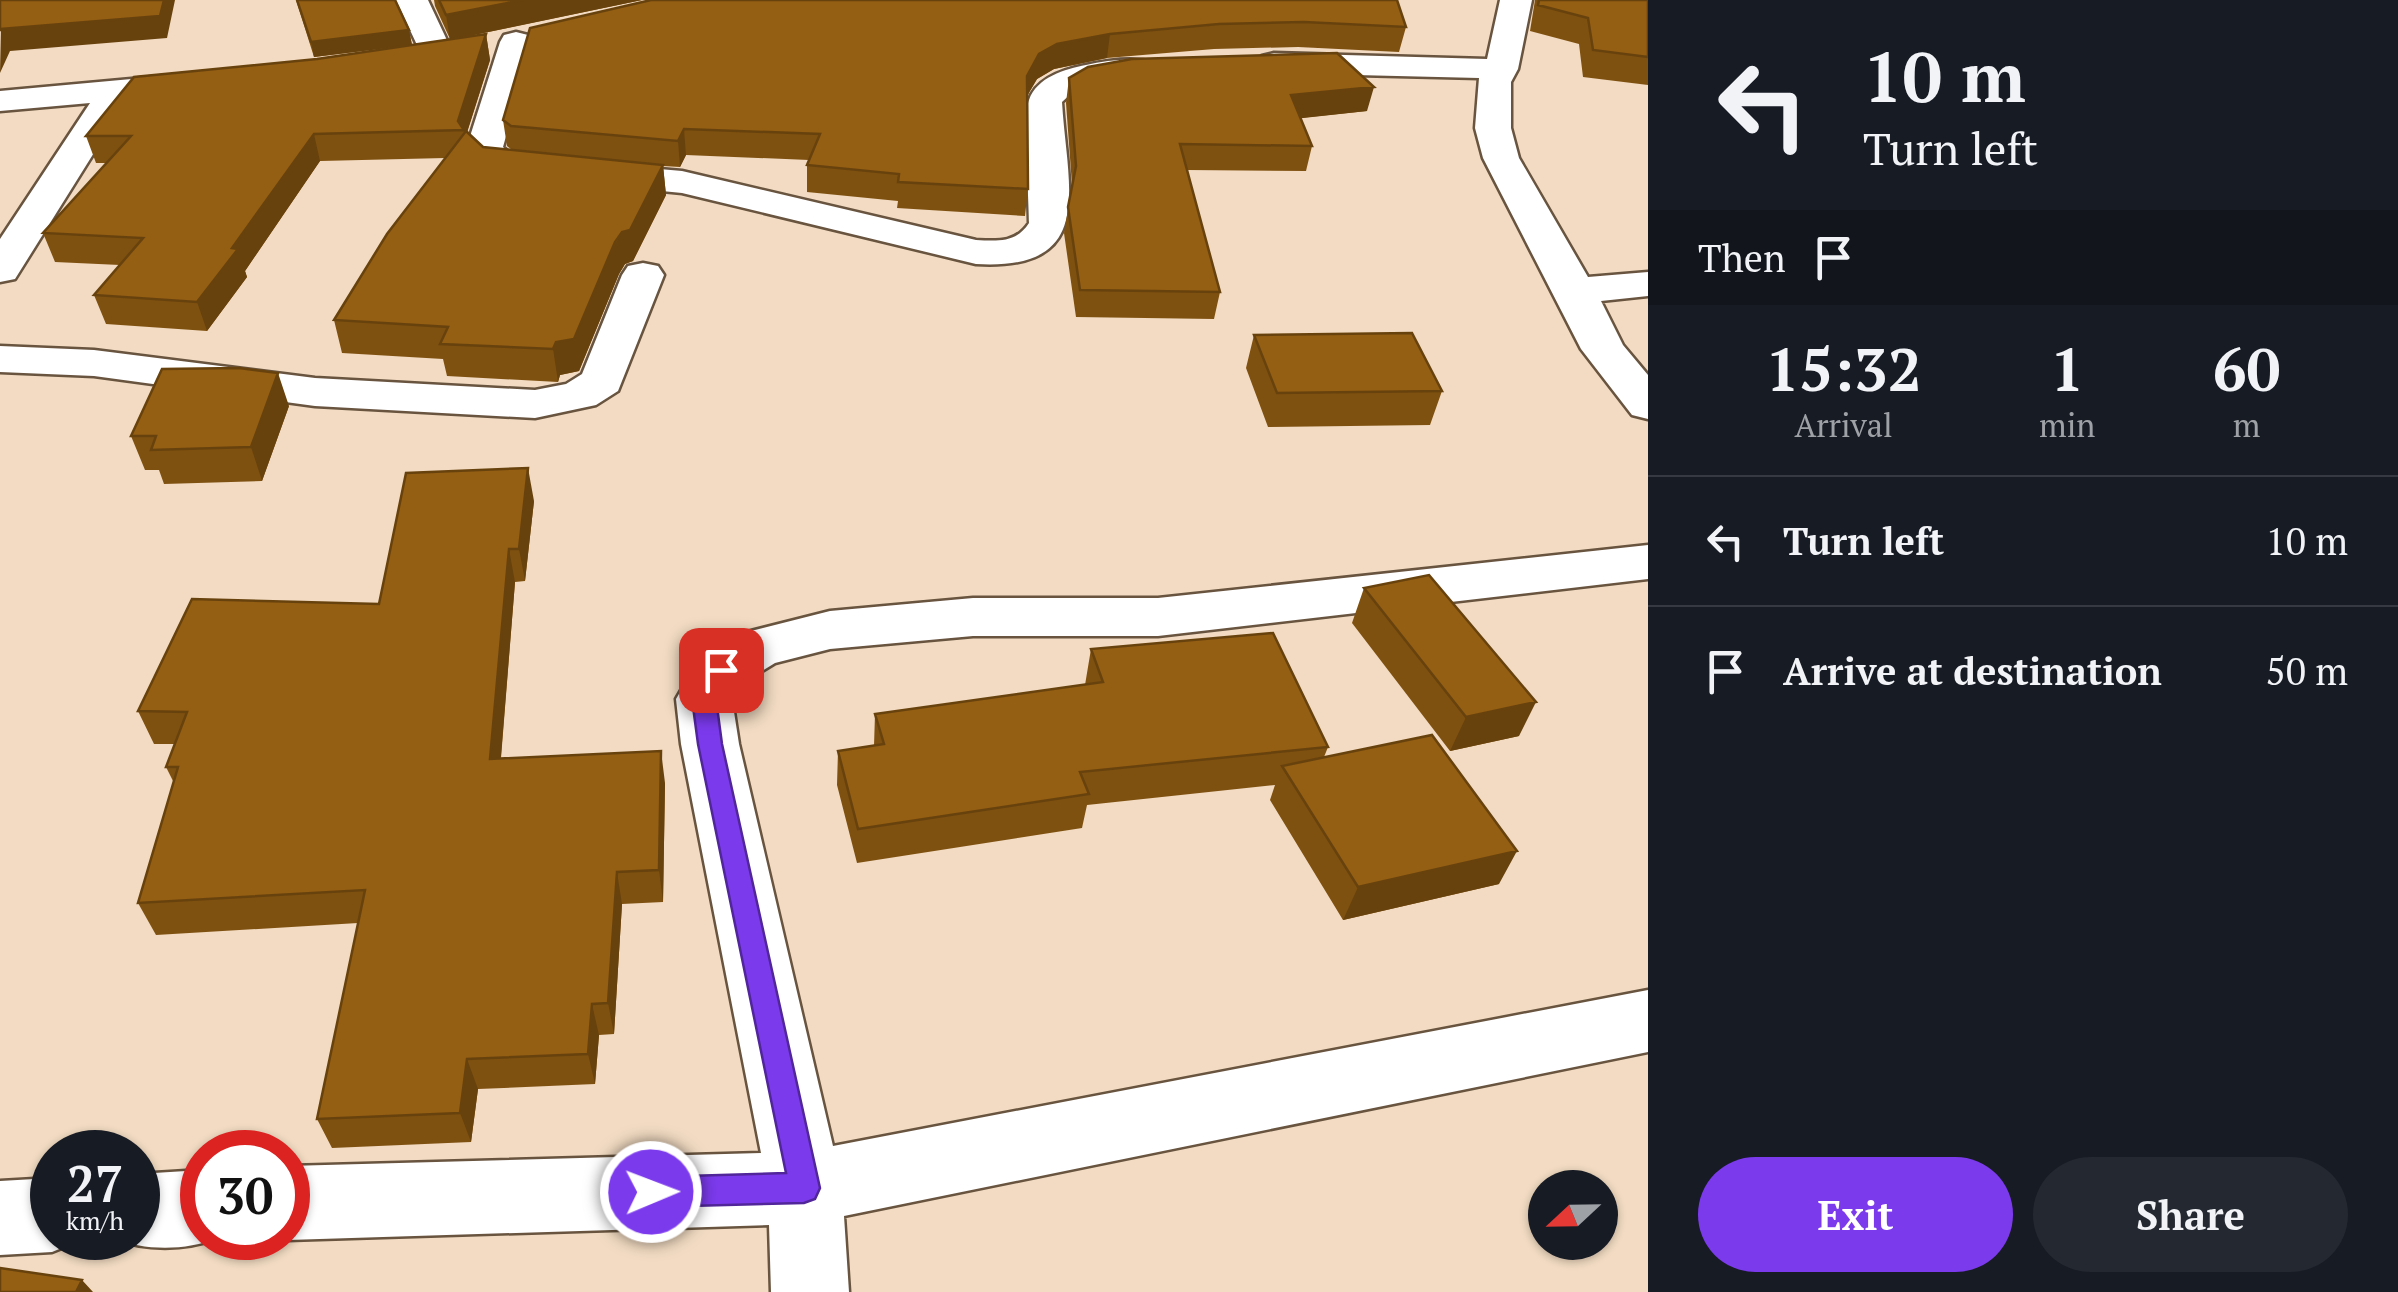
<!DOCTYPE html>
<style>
body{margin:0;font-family:"PT Serif",serif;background:#242831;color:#f1f3f6;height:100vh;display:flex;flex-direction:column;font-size:38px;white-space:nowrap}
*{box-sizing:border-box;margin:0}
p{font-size:32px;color:#9ea1a6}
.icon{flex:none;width:55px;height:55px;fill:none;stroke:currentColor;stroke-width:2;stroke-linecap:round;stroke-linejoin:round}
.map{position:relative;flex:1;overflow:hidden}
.details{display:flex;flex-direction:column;background:#171b24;width:750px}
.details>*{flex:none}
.top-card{background:#171b24;color:#f1f3f6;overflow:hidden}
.needle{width:65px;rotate:248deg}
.controls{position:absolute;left:1528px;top:1170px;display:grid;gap:20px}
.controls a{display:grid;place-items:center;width:90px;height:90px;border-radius:50%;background:#171b24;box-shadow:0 2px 8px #0004;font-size:50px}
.speed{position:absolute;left:30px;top:1130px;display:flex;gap:20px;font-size:50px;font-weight:700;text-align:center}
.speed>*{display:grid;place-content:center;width:130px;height:130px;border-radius:50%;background:#171b24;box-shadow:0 2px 8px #0004;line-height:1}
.speed small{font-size:25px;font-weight:400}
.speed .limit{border:15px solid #d22;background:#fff;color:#111}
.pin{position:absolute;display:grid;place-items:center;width:85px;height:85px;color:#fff;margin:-42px;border-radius:20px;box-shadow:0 5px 15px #0006}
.me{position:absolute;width:110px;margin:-55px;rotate:89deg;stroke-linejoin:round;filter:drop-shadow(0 0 8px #0008)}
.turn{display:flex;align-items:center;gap:35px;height:210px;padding:0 50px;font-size:45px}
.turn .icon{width:130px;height:130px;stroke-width:2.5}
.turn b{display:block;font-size:70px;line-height:85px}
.then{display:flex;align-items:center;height:95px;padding:0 50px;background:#0003;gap:20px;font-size:38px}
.eta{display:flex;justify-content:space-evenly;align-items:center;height:170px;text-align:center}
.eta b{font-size:60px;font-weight:700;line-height:70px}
.cta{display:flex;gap:20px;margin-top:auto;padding:20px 50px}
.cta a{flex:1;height:115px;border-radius:60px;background:#7c3aed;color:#fff;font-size:40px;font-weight:700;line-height:115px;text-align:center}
.cta a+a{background:#242831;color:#f1f3f6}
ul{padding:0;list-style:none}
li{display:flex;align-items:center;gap:30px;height:130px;padding:0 50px;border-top:2px solid #363941}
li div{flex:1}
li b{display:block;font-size:38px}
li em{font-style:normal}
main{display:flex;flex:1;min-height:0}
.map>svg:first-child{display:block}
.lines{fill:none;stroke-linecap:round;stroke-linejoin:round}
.minor-casing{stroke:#68543f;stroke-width:5}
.minor{fill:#fff;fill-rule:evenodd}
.wall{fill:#7f5110}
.shaded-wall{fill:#68420d}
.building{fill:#945e13;stroke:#68420d;stroke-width:2.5}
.route{fill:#7c3aed;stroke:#51269a;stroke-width:2.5}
</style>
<main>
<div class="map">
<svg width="1648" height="1292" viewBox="0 0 1648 1292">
<rect width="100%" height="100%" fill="#f2dbc2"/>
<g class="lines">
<g class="minor-casing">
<path id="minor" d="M396,0H428L453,53L448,60H424Z
M1500,0H1532L1518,69L1511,82V128L1519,158L1588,277L1648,272V296L1601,301L1623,345L1648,375V419L1632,415L1581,349L1483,158L1475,128L1479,78L1274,73L1262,70L1257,63L1262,56L1274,53L1487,59Z
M516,32L528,35L532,42L503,147L513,156L682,171L976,240C998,241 1016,243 1029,223C1029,201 1023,114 1029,100C1037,77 1065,69 1086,65C1108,60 1133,57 1155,62L1160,69L1155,76C1123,84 1088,76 1062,102C1067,188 1098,271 976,264L682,193L489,174L466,149L500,42L504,35Z
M197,73L209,76L214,83L209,90L127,100L15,279L0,282V239L90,103L0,111V91Z
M643,263L658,266L664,275L618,391L596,405L535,418L315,406L94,376L0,372V346L94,350L315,378L535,390L566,384L582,374L622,275L628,266Z
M1648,545V579L1158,636H973L830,649L775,663L741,684L732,699L739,744L833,1146L1648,990V1052L844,1216L849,1292H771L769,1225L288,1240L282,1238H288V1166L761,1153L681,744L676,699L701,656L739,634L830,611L973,598H1158Z
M202,1170V1238H218C185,1251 145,1251 112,1238H138V1174Z
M52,1178V1238H81L79,1241L52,1252L0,1255V1181Z"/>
</g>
<use href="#minor" class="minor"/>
</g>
<path class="wall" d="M296,0H395L409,30L412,45L450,39L435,6L434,0H642L459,38L486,34L490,60L467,132L483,147L512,150L507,146L503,120L530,28L1397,0L1406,27L1399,52L1298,47L1214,49L1107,58L1054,69L1037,79L1027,96L1028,189L1025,216L897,208L898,201L807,192V165L809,160L686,155L680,167L663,166L666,195L633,261L625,264L619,274L579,371L560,375L558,382L447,376L443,359L342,353L334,320L445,158L320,161L245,271L247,277L207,331L106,324L94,295L120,265L55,262L43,233L107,163H96L86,136L317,59L410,45L314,57Z
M1535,0H1648V85L1583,77L1579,44L1530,31Z
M1069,78L1367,111L1300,118L1312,146L1306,171L1187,170L1220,292L1214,319L1076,317L1064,233L1072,185L1066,103Z
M1254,335L1442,391L1430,425L1268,427L1246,368Z
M289,406L262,481L164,484L159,470H145L131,436Z
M534,501L525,581L515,582L501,758L665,783L663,902L622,904L614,1034L599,1035L595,1084L478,1089L471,1142L332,1148L317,1119L358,923L156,935L138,903L174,783L166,767L175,744H154L138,711L379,604Z
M1364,588L1519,736L1450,751L1352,623Z
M1091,649L1328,747L1324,757L1499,884L1343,920L1270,800L1275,785L1087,805L1082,828L857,863L837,785L838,751L874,746L875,714L1085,685Z"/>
<path class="shaded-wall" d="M164,0H175L167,38L10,51L0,73L1,29Z
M523,0H642L450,40L446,15Z
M409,30L412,45L314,57L311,42Z
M486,34L490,60L465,139L464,130L458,121Z
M1110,34L1107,58L1054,69L1037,79L1024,101L1027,76L1039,54L1057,44Z
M1374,87L1367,111L1285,120L1291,95Z
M684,129L686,155L680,167L678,141Z
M314,134L320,161L245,271L247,277L207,331L197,302L232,248Z
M663,165L666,195L633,261L625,264L619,274L579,371L560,375L558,382L553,349L556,342Z
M278,373L289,406L262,481L251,447Z
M528,468L534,501L525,581L519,549Z
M509,549L515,582L498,792L490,759Z
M1536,702L1519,736L1450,751L1466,717Z
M661,751L665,783L663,902L659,870Z
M1517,851L1499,884L1343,920L1358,887Z
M617,872L622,904L614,1034L608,1003Z
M592,1004L599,1035L595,1084L588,1054Z
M467,1059L478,1089L471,1142L460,1113Z
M82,1280L93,1292H76Z"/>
<path class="building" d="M0,0H164L160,16L1,29L0,30Z
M297,0H395L409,30L311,42Z
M439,0H523L446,15Z
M651,0H1397L1406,27L1304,22L1219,24L1110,34L1057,44L1039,54L1027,76L1028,189L898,182L899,174L807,165L820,134L684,129L678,141L511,126L503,120L530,28Z
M1539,0H1648V57L1593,50L1588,18L1538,5Z
M486,34L458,121L464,130L314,134L232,248L238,249L197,302L94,295L143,238L43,233L131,136H86L134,77L317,59Z
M1337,53L1374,87L1291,95L1312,146L1180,144L1220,292L1080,290L1068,207L1076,166L1069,78L1088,67L1132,59Z
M466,131L483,147L663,165L630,230L622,232L615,242L574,339L556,342L553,349L440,344L448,327L334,320L387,234Z
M1412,333L1442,391L1277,393L1254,335Z
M239,368L278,373L251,447L151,450L156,436H131L162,369Z
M528,468L519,549H509L490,759L661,751L659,870L617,872L608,1003L592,1004L588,1054L467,1059L460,1113L317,1119L365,890L138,903L178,767H166L187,712L138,711L192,599L379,604L406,473Z
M1429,575L1536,702L1466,717L1364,588Z
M1273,633L1328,747L1080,772L1089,794L858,829L838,751L884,744L875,714L1103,682L1091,649Z
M1432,735L1517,851L1358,887L1282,766Z
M0,1268L82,1280L76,1292H0Z"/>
<path class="route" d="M721,662L733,670L716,699L722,744L820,1188L815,1199L804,1203L651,1207L640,1203L635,1192L640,1181L651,1177L786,1173L698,744L692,699L713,664Z"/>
</svg>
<div class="controls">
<a><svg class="needle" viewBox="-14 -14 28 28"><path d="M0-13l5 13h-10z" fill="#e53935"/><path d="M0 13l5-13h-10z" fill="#9ea1a6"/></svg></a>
</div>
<div class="speed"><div>27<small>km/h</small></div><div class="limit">30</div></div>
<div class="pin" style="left:721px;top:670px;background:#d93025"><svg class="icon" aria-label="arrive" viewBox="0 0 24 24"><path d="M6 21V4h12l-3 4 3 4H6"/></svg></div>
<svg class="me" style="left:651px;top:1192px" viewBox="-20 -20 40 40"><circle r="17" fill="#7c3aed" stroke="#fff" stroke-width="3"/><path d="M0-11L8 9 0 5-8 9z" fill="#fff"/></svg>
</div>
<section class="details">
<div class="top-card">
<div class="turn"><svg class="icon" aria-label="left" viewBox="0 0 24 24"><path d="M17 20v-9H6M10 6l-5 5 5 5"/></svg><div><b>10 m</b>Turn left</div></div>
<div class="then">Then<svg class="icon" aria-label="arrive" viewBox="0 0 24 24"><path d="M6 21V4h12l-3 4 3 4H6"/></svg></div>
</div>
<div class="eta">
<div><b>15:32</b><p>Arrival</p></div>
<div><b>1</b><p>min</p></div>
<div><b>60</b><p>m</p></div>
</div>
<ul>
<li><svg class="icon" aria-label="left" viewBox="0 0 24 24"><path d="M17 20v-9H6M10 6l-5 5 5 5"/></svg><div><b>Turn left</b></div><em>10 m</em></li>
<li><svg class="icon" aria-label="arrive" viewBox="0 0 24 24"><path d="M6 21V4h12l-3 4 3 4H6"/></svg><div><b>Arrive at destination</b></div><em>50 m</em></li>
</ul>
<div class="cta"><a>Exit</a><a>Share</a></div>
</section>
</main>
